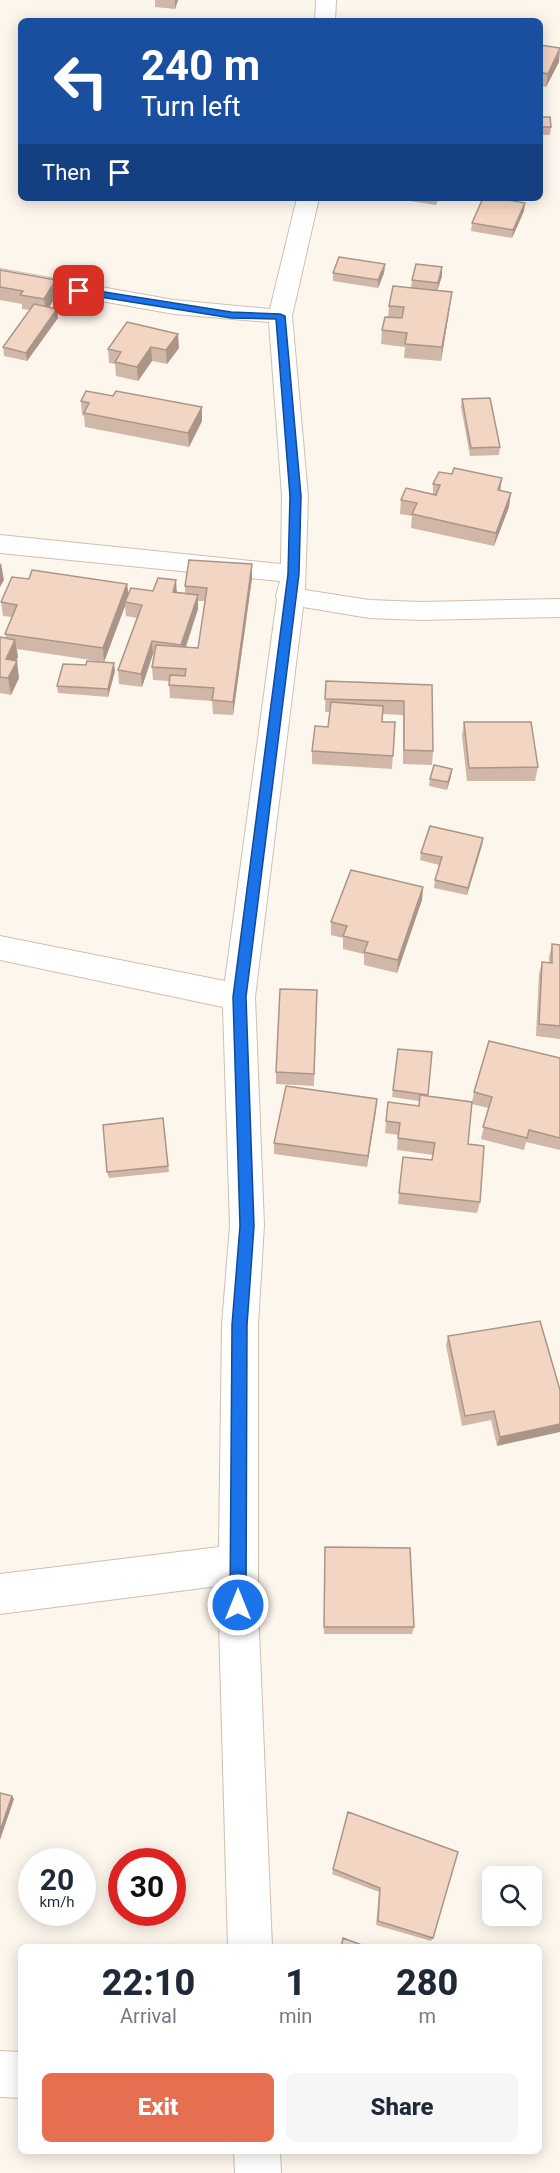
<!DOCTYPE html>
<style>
body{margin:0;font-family:Roboto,sans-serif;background:#f6f6f7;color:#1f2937;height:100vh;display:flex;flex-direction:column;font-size:22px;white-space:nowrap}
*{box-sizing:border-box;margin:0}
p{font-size:20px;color:#747a83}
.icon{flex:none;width:33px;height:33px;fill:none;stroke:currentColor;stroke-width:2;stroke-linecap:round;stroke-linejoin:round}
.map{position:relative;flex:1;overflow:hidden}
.side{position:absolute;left:18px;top:1944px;width:524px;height:210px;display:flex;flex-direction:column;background:#fff;border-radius:9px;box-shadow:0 3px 15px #0003}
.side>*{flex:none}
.hud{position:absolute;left:18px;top:18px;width:525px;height:183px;border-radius:9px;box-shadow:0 3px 15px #0003;background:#1a4fa0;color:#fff;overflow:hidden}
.tools{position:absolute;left:482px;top:1866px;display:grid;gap:12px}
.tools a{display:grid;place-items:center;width:60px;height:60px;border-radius:9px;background:#fff;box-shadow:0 3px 15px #0003;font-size:30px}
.speed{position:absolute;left:18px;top:1848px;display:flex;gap:12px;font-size:30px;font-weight:700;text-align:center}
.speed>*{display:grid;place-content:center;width:78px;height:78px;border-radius:50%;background:#fff;box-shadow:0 3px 15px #0003;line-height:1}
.speed small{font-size:15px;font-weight:400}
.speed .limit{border:9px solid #d22;background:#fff;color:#111}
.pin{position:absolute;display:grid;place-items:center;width:51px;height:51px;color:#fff;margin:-26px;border-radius:12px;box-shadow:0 3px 9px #0006}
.me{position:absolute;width:66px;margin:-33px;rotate:0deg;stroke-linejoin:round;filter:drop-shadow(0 0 4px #0008)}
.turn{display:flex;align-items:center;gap:21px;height:126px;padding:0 24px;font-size:27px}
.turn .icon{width:78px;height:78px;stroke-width:2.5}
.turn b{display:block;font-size:42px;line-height:51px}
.then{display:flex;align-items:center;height:57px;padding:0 24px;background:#0003;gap:12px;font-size:22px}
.eta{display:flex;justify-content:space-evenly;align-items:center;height:102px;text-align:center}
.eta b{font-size:36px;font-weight:800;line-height:42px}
.button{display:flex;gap:12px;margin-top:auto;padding:12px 24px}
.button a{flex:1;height:69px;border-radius:9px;background:#e76f51;color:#fff;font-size:24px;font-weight:800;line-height:69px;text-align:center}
.button a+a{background:#f6f6f7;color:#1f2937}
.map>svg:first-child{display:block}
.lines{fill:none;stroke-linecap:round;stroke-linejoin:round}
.minor-casing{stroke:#d1beb0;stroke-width:2}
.minor{fill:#fff;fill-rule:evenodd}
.wall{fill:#d1b7a8;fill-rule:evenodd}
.shaded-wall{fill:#aa9588}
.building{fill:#f3d5c3;stroke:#aa9588;stroke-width:1.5}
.route{fill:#1a73e8;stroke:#114b97;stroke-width:1.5}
</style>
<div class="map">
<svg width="560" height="2173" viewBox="0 0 560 2173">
<rect width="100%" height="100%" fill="#fdf6ec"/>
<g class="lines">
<g class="minor-casing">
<path id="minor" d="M316,0H336L335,21H315Z
M297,198H319L292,316L308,496L305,590L369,600L421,602L560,599V617L421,620L369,618L303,607L255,997L264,1225L258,1325V1605L272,1947H228L218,1586L0,1614V1574L219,1547L222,1325L230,1225L223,1007L0,960V936L225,981L277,599L276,596L280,581L0,553V535L281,564L282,496L269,322L174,314L0,283V269L174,300L270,309Z
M0,2051L21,2052V2098L0,2097Z
M234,2151H280L281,2173H235Z"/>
</g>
<use href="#minor" class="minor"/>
</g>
<path class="wall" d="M155,0H178L175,9L155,7Z
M540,45L559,62L546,87L540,86Z
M540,117L551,127L550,135H540Z
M403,198H439L436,205L403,200Z
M524,211L512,238L471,231L472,223Z
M385,264L384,273L378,288L333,281V273Z
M0,270L57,294L49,308L57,309L58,318L27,361L4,356L3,347L30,310L22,309V304L0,300Z
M442,276L437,291L450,306L441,361L404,358L405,347L381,344L382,330L388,317L389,306L411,288L412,280Z
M127,322L179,348L167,364L152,361L138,381L116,376L115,364L109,363L108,349Z
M113,396L202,407V421L189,447L85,427L84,416L82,415L81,401Z
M462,399L500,447L499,455L470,456L461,407Z
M433,484L501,490L509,507L494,546L411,528L412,516L400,514L401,500L433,494Z
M252,578L233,715L213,714L212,701L170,698L169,681L153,680L152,667L154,654H153L142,687L119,684L118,670L137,618L126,616L125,606L104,662L17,649L18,657L16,661L19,678L11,695L0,693V637L6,638L5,634L12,617L3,616L1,602L29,579L127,584L128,594L153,591L185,593V586ZM198,601H205L198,648L186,647L198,609Z
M115,671L108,697L58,693L57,686Z
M326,681L432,685L433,751L432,765L403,764V715L383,714L382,722H395L392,769L312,764V751L328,727L330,712H325Z
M464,722L538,767L535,781H467L462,736Z
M452,769L451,776L447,790L429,786L430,779Z
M483,838L482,845L467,895L434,888L435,880L439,865L420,860L421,853Z
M423,887L422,900L397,973L364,965V954L343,949V938L331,935V922Z
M552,944L560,945V1039L536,1036L539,974L542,962H549V957Z
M317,990L314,1086L276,1084V1072Z
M398,1049L432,1052L427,1096L472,1102L474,1092L560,1058V1150L526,1142L524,1150L481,1139L488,1108L472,1104L468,1144L480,1202L477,1213L398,1204L403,1157L432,1160L433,1155L397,1150L398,1135L385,1133L388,1102L419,1106V1101L392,1097Z
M377,1099L367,1167L274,1154V1143Z
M163,1118L169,1172L109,1178L107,1172Z
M448,1336L560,1390L497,1446L491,1420L462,1426L446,1345Z
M325,1547L414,1627L412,1634H324Z
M348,1812L433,1938L431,1941L376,1925L379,1892L332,1874Z"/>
<path class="shaded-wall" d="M175,0H178L175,9Z
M560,50L559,62L546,87L548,74Z
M525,203L524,211L512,238L513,230Z
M385,264L384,273L378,288V280Z
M442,267V276L437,291L438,283Z
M56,280L57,294L46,313L44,299Z
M452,292L450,306L441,361L442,347Z
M57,309L58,318L27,361L26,353Z
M178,334L179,348L167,364L166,350Z
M151,347L152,361L138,381L137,367Z
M202,407V421L189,447L188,433Z
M502,478L500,492L498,490Z
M511,493L509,507L494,546L496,533Z
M1,563L4,580L0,587V564Z
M252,564V578L233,715V702Z
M176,580L177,594L173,592Z
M127,584L129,598L125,602V606L104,662L103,648Z
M198,595V609L182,658L181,645Z
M15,640L18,657L10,673L17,661L19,678L11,695L8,678L6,659Z
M152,641L153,654L142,687L141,674Z
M114,663L115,671L108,697V689Z
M452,769L451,776L447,790L448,782Z
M483,838L482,845L467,895L468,888Z
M423,887L422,900L397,973L398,960Z
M377,1099L376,1111L367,1167L368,1156Z
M560,1424V1432L497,1446L500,1437Z
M12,1796L14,1799L0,1840V1831Z"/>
<path class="building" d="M540,45L560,48L548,74L540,72Z
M540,117H550L551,127H540Z
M483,198H496L525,203L513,230L472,223Z
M339,257L385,264L378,280L333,273Z
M416,264L442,267L438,283L412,280Z
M0,270L56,280L44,299L20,295L23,291L0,287Z
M393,286L452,292L442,347L405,344L407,333L382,330L385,317L402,318L404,307L389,306Z
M34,304L57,309L26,353L3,347Z
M127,322L178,334L166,350L151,347L137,367L115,362L121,352L108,349Z
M86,391L113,396L116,391L202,407L188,433L84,413L89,403L81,401Z
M490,398L500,447L471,448L462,399Z
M454,468L502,478L498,490L511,493L496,533L412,514L417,503L401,500L406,488L436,495L440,485L433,484L439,472L452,474Z
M189,560L252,564L233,702L212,700L214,688L169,685L170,675L185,676L186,669L152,667L156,645L198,648L207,588L185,586Z
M32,570L127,584L103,648L5,634L17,605L1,602L12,577L29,579Z
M158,578L176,580L173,592L198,595L181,645L152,641L141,674L118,670L142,605L125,602L131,588L153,591Z
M0,637L15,640L6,659L17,661L8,678L0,677Z
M87,661L114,663L108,689L57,686L63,664L86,665Z
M326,681L432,685L433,751L404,750V701L325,699Z
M331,702L383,706L382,722H395L393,756L312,751L315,726L328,727Z
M464,722H531L538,767L469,768Z
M434,765L452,769L448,782L430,779Z
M430,826L483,838L468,888L435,880L442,857L421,853Z
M351,870L423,887L398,960L364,952L368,942L343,936L347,926L331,922Z
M552,944L560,945V1026L539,1024L542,962L552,963Z
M280,989L317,990L314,1074L276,1072Z
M489,1041L560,1058V1138L529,1130L527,1138L483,1127L492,1097L474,1092Z
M398,1049L432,1052L428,1095L393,1090Z
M286,1086L377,1099L368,1156L274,1143Z
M420,1095L472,1102L468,1144L484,1146L480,1202L399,1193L403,1157L432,1160L435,1143L398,1138L400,1123L386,1121L388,1102L419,1106Z
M163,1118L168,1166L107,1172L103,1125Z
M540,1321L560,1390V1424L500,1437L494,1411L465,1416L448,1336Z
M325,1547L410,1548L414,1627H324Z
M0,1793L12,1796L0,1831Z
M348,1812L458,1852L433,1938L378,1921L380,1888L333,1869Z
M343,1938L367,1947H341Z"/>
<path class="route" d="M79,288L231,312L280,314L285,316L301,496L299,574L246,997L254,1226L247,1325L246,1605L244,1610L238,1613L232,1610L230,1605L232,1325L240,1226L233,997L288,574L290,496L276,319L231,318L76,293V289Z"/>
</svg>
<div class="tools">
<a><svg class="icon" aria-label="search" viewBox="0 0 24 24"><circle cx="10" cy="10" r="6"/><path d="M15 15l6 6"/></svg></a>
</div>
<div class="speed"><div>20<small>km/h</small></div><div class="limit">30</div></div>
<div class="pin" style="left:79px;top:291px;background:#d93025"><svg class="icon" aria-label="arrive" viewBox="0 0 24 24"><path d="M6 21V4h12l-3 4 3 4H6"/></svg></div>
<svg class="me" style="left:238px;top:1605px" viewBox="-20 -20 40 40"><circle r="17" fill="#1a73e8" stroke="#fff" stroke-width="3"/><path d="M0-11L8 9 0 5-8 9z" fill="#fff"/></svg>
<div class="hud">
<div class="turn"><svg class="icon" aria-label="left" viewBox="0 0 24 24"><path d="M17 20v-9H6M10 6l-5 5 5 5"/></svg><div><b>240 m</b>Turn left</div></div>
<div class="then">Then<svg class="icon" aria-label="arrive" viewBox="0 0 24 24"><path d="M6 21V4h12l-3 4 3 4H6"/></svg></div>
</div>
<section class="side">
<div class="eta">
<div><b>22:10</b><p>Arrival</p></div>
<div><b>1</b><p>min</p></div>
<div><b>280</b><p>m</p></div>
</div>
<div class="button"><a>Exit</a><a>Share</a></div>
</section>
</div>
